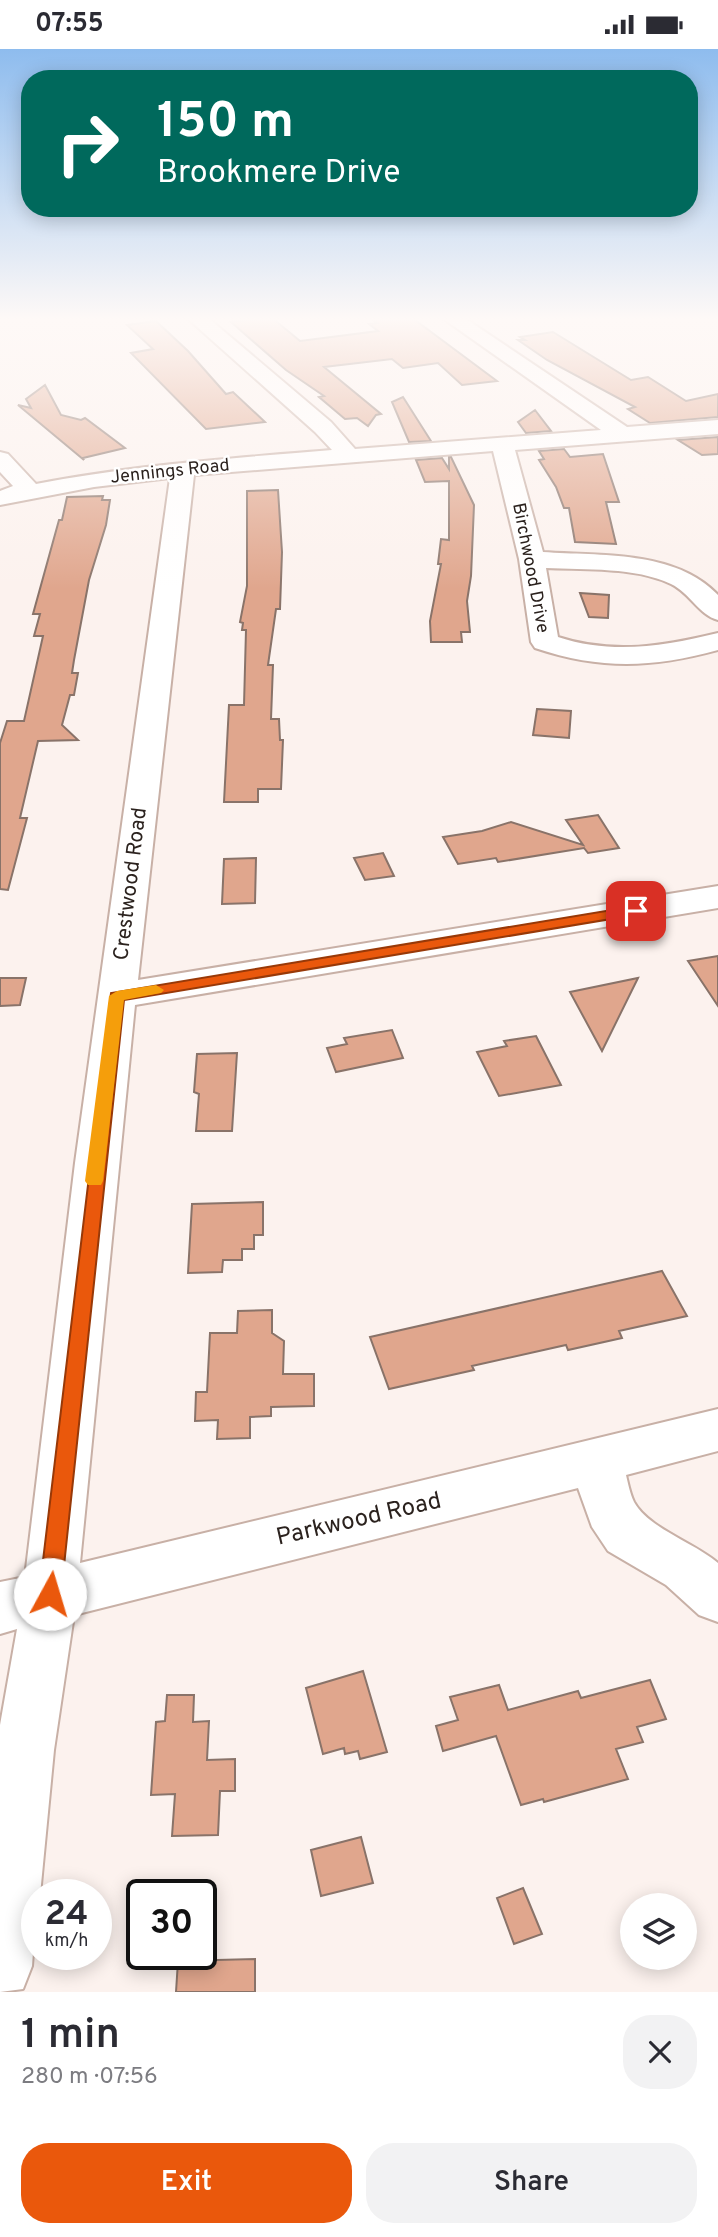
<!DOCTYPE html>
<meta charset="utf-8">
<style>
body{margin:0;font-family:Overpass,sans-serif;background:#f2f2f3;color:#2b2b33;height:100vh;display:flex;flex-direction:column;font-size:26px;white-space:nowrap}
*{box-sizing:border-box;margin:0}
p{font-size:23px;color:#7c7c81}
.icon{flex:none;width:38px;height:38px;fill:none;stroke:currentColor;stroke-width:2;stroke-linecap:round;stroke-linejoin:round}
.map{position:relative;height:1943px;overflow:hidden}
.details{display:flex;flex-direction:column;background:#fff;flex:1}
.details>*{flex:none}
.top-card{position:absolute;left:21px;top:21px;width:677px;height:147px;border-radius:28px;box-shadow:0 4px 18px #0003;background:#00695c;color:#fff;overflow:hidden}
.controls{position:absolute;left:620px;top:1844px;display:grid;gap:14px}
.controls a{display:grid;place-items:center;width:77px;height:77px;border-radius:50%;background:#fff;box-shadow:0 4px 18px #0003;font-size:35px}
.speed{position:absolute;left:21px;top:1830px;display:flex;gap:14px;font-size:35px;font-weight:700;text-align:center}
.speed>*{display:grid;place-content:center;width:91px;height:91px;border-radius:50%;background:#fff;box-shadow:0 4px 18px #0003;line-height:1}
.speed small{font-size:18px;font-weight:400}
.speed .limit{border:4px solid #111;border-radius:10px;background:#fff;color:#111}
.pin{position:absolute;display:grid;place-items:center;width:60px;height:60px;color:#fff;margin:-30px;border-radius:14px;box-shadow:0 4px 10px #0006}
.me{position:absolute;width:77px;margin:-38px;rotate:6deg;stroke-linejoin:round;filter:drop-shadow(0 0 5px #0008)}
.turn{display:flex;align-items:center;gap:24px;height:147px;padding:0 21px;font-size:32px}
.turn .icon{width:91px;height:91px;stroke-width:2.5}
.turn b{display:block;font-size:49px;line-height:60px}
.round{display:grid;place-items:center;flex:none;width:74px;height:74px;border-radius:28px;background:#f2f2f3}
.headline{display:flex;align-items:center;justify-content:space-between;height:119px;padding:0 21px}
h1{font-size:42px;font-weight:600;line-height:52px}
.primary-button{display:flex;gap:14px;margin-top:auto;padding:14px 21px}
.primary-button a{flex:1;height:80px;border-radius:28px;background:#ea580c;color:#fff;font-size:28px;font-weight:600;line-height:80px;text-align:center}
.primary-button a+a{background:#f2f2f3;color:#2b2b33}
.status{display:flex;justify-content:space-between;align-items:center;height:49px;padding:0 35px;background:#fff;direction:ltr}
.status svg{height:19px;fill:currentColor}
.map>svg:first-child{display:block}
.building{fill:#e0a68d;stroke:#897369;stroke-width:2}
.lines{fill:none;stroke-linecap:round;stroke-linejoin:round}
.minor-casing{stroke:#c8b0a6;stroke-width:4}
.minor{fill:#fff;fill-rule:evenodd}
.route{fill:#ea580c;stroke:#983908;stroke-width:2}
.slow{fill:#f59e0b}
.labels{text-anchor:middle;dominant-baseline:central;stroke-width:5;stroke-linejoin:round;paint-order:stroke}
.far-street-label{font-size:18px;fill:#2b221e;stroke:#fff}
.street-label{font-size:21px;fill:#2b221e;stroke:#fff}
.near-street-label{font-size:24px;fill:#2b221e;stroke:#fff}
</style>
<div class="status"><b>07:55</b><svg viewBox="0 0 49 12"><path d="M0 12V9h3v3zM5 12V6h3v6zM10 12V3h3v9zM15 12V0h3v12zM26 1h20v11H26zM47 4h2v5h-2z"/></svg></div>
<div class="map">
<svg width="718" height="1943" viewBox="0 0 718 1943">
<rect width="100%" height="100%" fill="#fcf2ee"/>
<path class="building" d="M271,268L300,292L378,282L369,275L377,274L369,268H411L497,332L462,336L438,314L403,319L392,310L324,318L381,365L376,366L368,377L357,369L345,370L319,348L324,347L286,321L231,273Z
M156,272L188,302L226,345L233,343L265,373L206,380L131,304L153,300L127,276Z
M553,283L631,331L648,328L686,352L718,345V368L650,374L628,360L635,358L547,311L518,291H525L520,288Z
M45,336L61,366L81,371L85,369L125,399L83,409L84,411L18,356L31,359L26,350Z
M403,348L431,392L409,393L392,353Z
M535,361L551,382L526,384L518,373Z
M718,388V405L702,406L678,391Z
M564,400L570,408L603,405L619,453H606L616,495L575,493L569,459H564L556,438L539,411L544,410L539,402Z
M449,408H451L474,456L471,527L467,552L470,583H461L462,593H431L430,572L441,515H438L441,490L449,491V432L425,433L416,411L442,409L449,420Z
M278,441L282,503L280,560H276L268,616H273L271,670H279L280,691H283L281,740H258V753H224L229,656H244L246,581H242L243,574L240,573L247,537V442Z
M103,447L102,451H110L106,476L89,531L74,611L72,624H78L74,646H70L62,676L78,691L38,692L20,769H27L8,841L0,840V694L7,672H24L43,587H34L40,565H33L59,471H62L67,448Z
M580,544L609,546L608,569L589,568Z
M537,660L571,662L569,689L533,686Z
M598,766L619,799L588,804L584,799L498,813L496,809L458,815L443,788L482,782L511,773L583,796L566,771Z
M383,804L394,827L365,831L354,809Z
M256,809L255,854L222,855L224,810Z
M718,907V957L688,912Z
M0,929H26L20,956L0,957Z
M638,929L602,1002L570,943Z
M392,981L403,1009L336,1023L327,999L347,995L344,989Z
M536,987L561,1036L499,1047L477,1003L507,997L504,992Z
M237,1004L232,1082H196L199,1045L194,1043L197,1005Z
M263,1153V1186H254V1200H242V1211H223L222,1223L188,1224L192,1155Z
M662,1222L687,1267L619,1282L622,1289L568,1301L566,1296L472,1317L474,1321L389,1340L370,1288Z
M272,1261V1284L284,1292L283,1325H314V1357L271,1358V1367L250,1368V1389L217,1390L218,1371L195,1372L196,1343H207L210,1284H237L238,1262Z
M363,1622L387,1703L360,1710L358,1702L345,1705L344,1699L323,1705L306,1639Z
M650,1631L666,1670L637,1678L643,1693L616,1700L628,1730L544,1753L543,1750L521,1756L496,1687L443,1702L436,1677L458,1671L450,1648L499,1636L508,1661L578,1642L581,1649Z
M167,1646H194L193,1673L209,1672L207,1711L235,1710V1742H220L218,1786L172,1787L175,1745L151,1746L156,1673L165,1672Z
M361,1788L373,1834L321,1847L311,1801Z
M523,1839L542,1885L514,1895L497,1849Z
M255,1910V1943H176L178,1912Z"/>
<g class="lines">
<g class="minor-casing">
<path id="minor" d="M186,268H207L331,373L355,400L601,381L441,268H463L627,378L718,371V385L515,401L543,503C600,507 676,501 718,546V571C699,566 690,544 671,535C635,518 586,521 546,519L558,588C613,606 664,597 718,584V601C652,619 601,621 535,599L531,593L519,510L493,402L194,426L138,931L718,837V859L135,956L80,1514L718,1360V1402L626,1426C628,1434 630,1445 634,1453C648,1479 695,1494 718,1514V1573L699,1566L666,1536L608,1502L592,1478L578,1439L74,1566L54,1701L40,1846H37L32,1917L23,1940L0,1943V1676L17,1580L0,1585V1533L25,1528L75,1114L170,429L94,438L0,456V442L13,437L0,423V403L8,405L36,435C134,416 233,409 332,401L315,383Z"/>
</g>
<use href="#minor" class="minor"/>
</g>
<linearGradient id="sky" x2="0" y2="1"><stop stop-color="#8ebcee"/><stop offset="0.5" stop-color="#fef9f7"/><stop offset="1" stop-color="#fef9f7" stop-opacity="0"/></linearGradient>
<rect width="718" height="540" fill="url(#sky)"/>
<path class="route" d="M636,857L641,859L643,862L641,865L124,951L61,1545L58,1552L50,1555L42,1552L39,1545L111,944Z"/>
<path class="slow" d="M156,936L164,941L161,944L124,951L103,1132L101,1136H88L85,1132L109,947L117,942Z"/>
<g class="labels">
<g class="far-street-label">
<text transform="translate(170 423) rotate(-6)">Jennings Road</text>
<text transform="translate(530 519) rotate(79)">Birchwood Drive</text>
</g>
<g class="street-label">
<text transform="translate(131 835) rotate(-83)">Crestwood Road</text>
</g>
<g class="near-street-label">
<text transform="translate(359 1471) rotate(-13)">Parkwood Road</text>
</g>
</g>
</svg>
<div class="controls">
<a><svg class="icon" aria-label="layers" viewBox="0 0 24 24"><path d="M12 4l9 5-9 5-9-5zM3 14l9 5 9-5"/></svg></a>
</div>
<div class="speed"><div>24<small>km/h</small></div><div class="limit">30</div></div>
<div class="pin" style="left:636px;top:862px;background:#d93025"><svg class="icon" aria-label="arrive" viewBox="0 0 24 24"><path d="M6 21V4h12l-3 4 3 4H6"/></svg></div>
<svg class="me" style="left:50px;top:1545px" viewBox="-20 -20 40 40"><circle r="19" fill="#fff"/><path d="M0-13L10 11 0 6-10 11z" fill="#ea580c"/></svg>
<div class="top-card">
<div class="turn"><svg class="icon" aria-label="right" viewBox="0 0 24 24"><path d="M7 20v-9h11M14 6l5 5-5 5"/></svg><div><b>150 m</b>Brookmere Drive</div></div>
</div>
</div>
<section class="details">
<div class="headline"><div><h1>1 min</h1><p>280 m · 07:56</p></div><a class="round"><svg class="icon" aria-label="close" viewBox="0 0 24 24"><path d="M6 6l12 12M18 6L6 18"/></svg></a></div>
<div class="primary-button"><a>Exit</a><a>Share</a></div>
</section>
